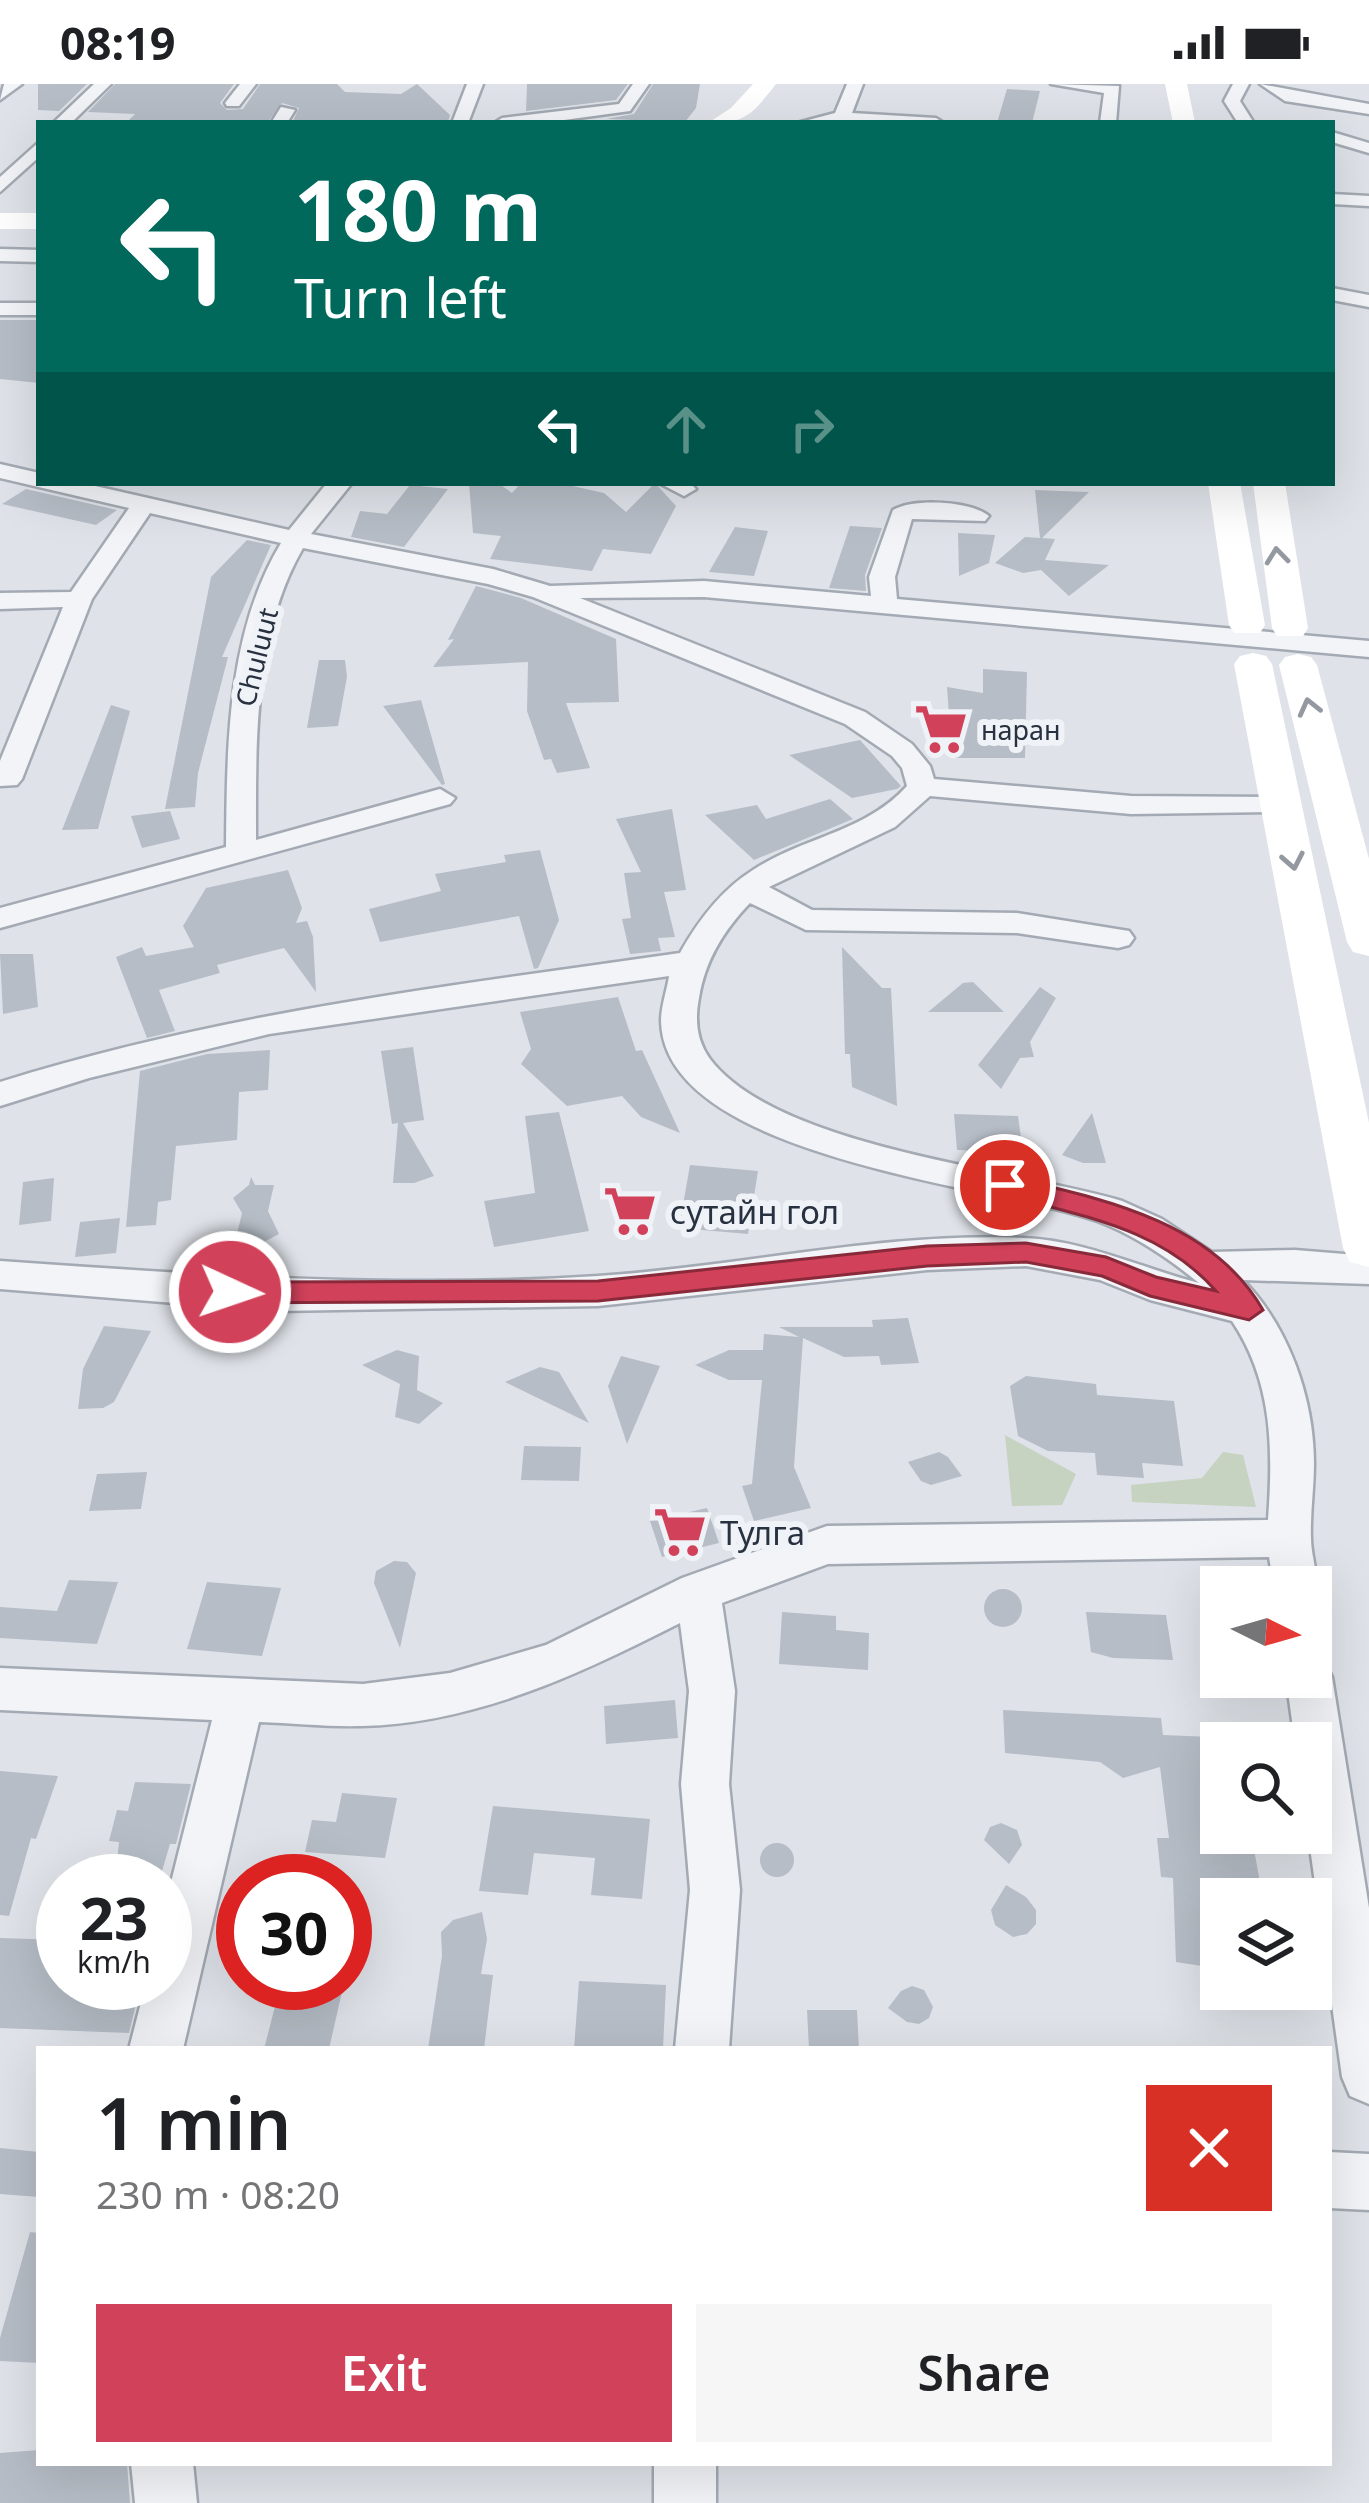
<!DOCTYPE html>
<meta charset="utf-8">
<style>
body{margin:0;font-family:"Noto Sans",sans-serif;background:#f6f6f6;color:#202124;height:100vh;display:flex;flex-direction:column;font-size:45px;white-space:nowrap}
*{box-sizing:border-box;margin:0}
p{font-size:39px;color:#757577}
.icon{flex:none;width:66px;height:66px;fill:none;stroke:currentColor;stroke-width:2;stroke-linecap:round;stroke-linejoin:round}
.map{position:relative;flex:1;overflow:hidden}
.side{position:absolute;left:36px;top:1962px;width:1296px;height:420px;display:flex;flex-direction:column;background:#fff;border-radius:0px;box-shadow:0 12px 48px #0002}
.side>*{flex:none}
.hud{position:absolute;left:36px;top:36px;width:1299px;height:366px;border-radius:0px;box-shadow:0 12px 48px #0002;background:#00695c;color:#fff;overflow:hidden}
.needle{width:78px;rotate:95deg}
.tools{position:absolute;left:1200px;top:1482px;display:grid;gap:24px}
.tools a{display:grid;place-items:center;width:132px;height:132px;border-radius:0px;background:#fff;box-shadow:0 12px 48px #0002;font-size:60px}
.speed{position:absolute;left:36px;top:1770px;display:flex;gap:24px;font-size:60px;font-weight:700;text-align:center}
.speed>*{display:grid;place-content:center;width:156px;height:156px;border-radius:50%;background:#fff;box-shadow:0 12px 48px #0002;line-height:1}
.speed small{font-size:30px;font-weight:400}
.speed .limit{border:18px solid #d22;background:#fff;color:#111}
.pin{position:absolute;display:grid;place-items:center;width:102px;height:102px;color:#fff;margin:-51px;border:6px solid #fff;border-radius:50%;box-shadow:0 3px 12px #0007}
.me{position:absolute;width:132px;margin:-66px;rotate:93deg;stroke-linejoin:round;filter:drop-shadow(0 0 9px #0008)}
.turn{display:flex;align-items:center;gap:42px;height:252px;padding:0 60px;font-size:54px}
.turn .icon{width:156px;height:156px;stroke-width:2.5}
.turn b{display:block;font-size:84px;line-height:102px}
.lanes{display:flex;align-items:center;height:114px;padding:0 60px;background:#0003;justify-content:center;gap:60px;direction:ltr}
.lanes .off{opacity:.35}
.round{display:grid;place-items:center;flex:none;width:126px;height:126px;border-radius:0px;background:#f6f6f6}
.headline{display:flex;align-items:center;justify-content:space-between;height:204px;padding:0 60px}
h1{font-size:72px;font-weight:600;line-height:90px}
.action{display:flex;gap:24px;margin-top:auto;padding:24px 60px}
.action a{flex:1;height:138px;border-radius:0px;background:#d1415a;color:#fff;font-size:48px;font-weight:600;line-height:138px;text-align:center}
.action a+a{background:#f6f6f6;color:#202124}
.status{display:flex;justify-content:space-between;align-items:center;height:84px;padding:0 60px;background:#fff;direction:ltr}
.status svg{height:33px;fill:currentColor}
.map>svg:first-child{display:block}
.green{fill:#c5d3c0}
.building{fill:#b6bdc6}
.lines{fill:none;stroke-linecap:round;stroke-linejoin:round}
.street-casing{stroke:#a4aab3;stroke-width:5}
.street{fill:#f2f4f7;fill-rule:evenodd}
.secondary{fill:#fff;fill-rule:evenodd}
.oneway{stroke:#9498a0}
.route{fill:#d1415a;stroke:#882a3a;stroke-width:3}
.labels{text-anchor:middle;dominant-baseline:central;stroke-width:12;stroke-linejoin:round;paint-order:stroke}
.far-street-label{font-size:27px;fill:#283140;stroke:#eff2f6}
.far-poi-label{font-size:27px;fill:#283140;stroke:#eff2f6;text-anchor:start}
.poi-label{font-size:33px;fill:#283140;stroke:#eff2f6;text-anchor:start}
</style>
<div class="status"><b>08:19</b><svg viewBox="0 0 49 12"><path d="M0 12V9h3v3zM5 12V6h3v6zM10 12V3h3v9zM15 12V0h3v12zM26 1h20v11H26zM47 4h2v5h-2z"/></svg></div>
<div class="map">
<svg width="1369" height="2419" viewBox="0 0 1369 2419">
<rect width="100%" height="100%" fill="#dfe3e9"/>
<path class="green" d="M1005,1351L1076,1390L1062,1421L1012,1422Z
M1223,1368L1243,1371L1256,1423L1132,1418L1131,1401L1202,1394Z"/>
<path class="building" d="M38,0H87L59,27L38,26Z
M115,0H234L220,19L227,26L243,25L260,0H337L345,8L401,10L417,0L450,31L448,38L292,39L299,24L282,19L267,39H126L135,30L88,28Z
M527,0H628L616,16L526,27Z
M653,0H700L696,24L685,38L606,35L634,30Z
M1007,5L1040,7L1032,39H997Z
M0,236H39V299L0,295Z
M469,399H498L512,409L521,399H559L604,409L626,428L655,399L676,422L651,470L603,465L592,487L490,475L501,452L473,449Z
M410,401L448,405L404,463L351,453L360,427L387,430Z
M26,405L117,426L96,441L2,420Z
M1035,406L1089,408L1042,454L1055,455L1045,476L1109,481L1069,512L1041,486L1023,489L995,479L1025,453L1040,454Z
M850,442L882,444L865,491L866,507L829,504Z
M735,443L768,447L754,492L709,488Z
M958,449L995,451L989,479L959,492Z
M247,456L271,461L222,573H228L198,689L195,723L165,725L211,493Z
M476,502L521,514L616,555L619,618L566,619L590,684L557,689L551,675L544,676L527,627L528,578L433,583L454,555L448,556Z
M319,576H345L347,593L338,642L307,644Z
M983,585L1027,588L1025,674H952L947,603L983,609Z
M421,616L445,700L442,701L383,622Z
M111,621L130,627L98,745L62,746Z
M860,656L901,702L897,705L852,714L789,671Z
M830,715L853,735L754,776L705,731L757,721L766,735Z
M672,725L686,806L664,808L675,853L658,854L661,867L630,870L622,835L631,834L624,789L641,788L616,735Z
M170,727L180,755L142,764L131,732Z
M540,766L559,836L538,884L534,885L519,832L380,858L369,825L441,807L435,790L506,778L504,771Z
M288,786L302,824L296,839L307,837L313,853L316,908L284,864L217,881L220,889L159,906L175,947L147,954L116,873L142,863L146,872L194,863L183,842L206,804Z
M842,863L882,904H891L897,1022L852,1003L850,970H845Z
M0,870H33L38,923L3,930Z
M973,898L1004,928H928L963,899Z
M1040,903L1056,914L1030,958L1034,973L1020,974L1001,1005L978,981Z
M618,913L636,967L642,966L680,1049L641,1033L622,1012L567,1022L521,980L531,965L520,928Z
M413,963L424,1036L403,1039L434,1092L414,1099H393L398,1039L392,1040L381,967Z
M270,966L268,1006L239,1008L237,1056L176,1062L171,1116L158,1118L156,1141L126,1143L140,987L207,970Z
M559,1028L589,1147L494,1163L484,1117L535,1109L525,1032Z
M1092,1029L1106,1079H1083L1062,1071Z
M954,1030L1018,1032L1023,1068L957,1066Z
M690,1081L758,1087L748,1150L679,1144Z
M251,1093L255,1101H274L268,1127L279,1150L260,1160L235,1158L242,1129L233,1114L249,1101Z
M54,1094L51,1137L19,1141L23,1098Z
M120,1134L116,1169L75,1173L80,1138Z
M908,1234L919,1279L881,1281L879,1272L844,1273L803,1254L794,1383L811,1424L754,1437L742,1402L752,1400L762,1296H729L695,1281L729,1266H763L764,1250L799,1253L779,1243H873L872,1236Z
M104,1242L151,1247L114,1318L103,1324L78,1325L83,1285Z
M397,1266L419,1272L417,1306L443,1319L419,1340L395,1333L400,1300L362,1281Z
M621,1272L660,1282L627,1360L608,1302Z
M540,1283L559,1288L589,1339L505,1298Z
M1026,1292L1096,1300L1097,1311L1174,1317L1183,1382L1142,1379L1144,1394L1097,1391L1095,1369L1048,1367L1018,1352L1010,1302Z
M524,1362L581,1363L579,1397L521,1396Z
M939,1368L948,1373L962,1392L931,1401L921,1397L908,1378Z
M147,1388L141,1425L89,1427L97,1390Z
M707,1424L719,1459L662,1473L650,1437Z
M394,1477L407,1478L416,1489L400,1564L374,1499L376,1487Z
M69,1496L118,1498L97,1560L0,1554V1523L57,1527Z
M207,1498L281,1504L262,1572L187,1565Z
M984 1524a19 19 0 1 1 38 0a19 19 0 1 1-38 0Z
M782,1528L836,1532V1546L869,1549L868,1586L779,1580Z
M1086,1528L1166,1531L1173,1576L1113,1574L1091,1568Z
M675,1616L678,1654L606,1660L604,1622Z
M1003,1626L1161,1634L1163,1651L1236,1654L1221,1659V1749H1251L1260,1798L1221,1796V1885L1176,1878L1173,1794L1161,1793L1157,1754H1169L1160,1683L1123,1694L1100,1678L1005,1669Z
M0,1687L58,1692L36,1755L31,1754L9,1832L0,1831Z
M135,1698L191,1700L176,1760H170L159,1797H115L119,1758L109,1757L117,1726L128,1727Z
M342,1709L397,1714L385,1774L305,1768L312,1736L336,1738Z
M493,1722L650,1735L642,1815L591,1811L595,1774L534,1769L528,1811L479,1807Z
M1001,1739L1017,1746L1022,1761L1009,1780L984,1756L990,1743Z
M760 1776a17 17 0 1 1 34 0a17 17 0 1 1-34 0Z
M1006,1801L1026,1813L1036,1826V1840L1027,1850L1013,1853L995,1841L991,1826Z
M482,1828L487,1855L481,1890L493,1891L484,1965H428L442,1872L441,1848L453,1836Z
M0,1854L63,1856V1899H141L129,1949L0,1944Z
M579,1897L666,1901L663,1965H574Z
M281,1899H344L329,1965H264Z
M912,1902L924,1906L933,1923L929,1934L919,1940L907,1938L888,1924L901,1907Z
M807,1926H857L859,1965H809Z
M0,2064L39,2068V2113L0,2110Z
M30,2148L39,2149V2279L0,2277V2254Z
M39,2366V2379H127L130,2419H0V2369Z"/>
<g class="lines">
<g class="street-casing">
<path id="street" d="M4,0H22L0,16Z
M94,0H111L71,39H53Z
M240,0H256L239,22H227L225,19Z
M467,0H483L468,39H452Z
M633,0H649L630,27L542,39H494L502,34L619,20Z
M847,0H863L852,29L936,34L944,39H797L835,29Z
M1051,0L1119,2L1116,39H1100L1104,9Z
M1233,0H1249L1240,17L1254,39H1238L1224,17Z
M1260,0L1369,20V30L1285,17Z
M281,23L295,26L287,39H271Z
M1332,48L1369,59V69L1332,58Z
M39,58V73L0,108V93Z
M1332,110L1369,112V122L1332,120Z
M0,165L39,166V178L0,177Z
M1332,204L1369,211V223L1332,216Z
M0,219H39V231H0Z
M0,380L39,389V399H82L289,446L327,399H352L311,450L493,485L550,502L704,497L871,512L869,493L893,426C914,414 971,417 989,432L985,437L912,435L895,493L897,515L1369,557V573L704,513L580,514L865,628L912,660L930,682L934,695L1131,712L1291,713L1296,719L1291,725L1281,728L1131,730L930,712L895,743L769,803L812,826L1017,829L1129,847L1134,854L1129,861L1118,864L1017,849L806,846L750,819C724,846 705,876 699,914C695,935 696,956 710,975C777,1064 1016,1085 1122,1117L1162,1135L1212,1168L1295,1166L1369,1172V1200L1243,1196C1288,1242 1314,1313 1314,1380C1314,1405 1310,1429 1311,1454C1311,1476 1322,1496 1312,1517L1311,1503H1274L1269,1473L828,1480L722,1519L735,1607L729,1700L740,1806L729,1965H675L690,1806L681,1700L689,1607L680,1539C580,1590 476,1639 362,1642C328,1643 293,1639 259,1638L183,1965H129L146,1899H165V1822L212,1636L0,1626V1584L363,1600L450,1589L546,1561L682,1494L827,1442L1268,1436C1273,1365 1273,1298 1232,1237L1150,1216L1100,1196L1026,1182L927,1186L598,1222L276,1227L0,1205V1177C199,1191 399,1205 598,1192C739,1183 882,1148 1023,1154C1084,1156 1141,1184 1199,1199C1168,1174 1135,1151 1097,1137C1000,1102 664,1075 661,937C661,922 667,906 669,892L269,950L89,994L0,1022V998C224,928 449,902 680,869C698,837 721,806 753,786C803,753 866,748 907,702L902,684L892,672L845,640L533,513L488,500L303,464C253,550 256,659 256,756L440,705L455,714L450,720L0,844V824L226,763C227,661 227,549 281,459L150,429L92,515L22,695L17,701L0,702V677L63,523L0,525V509L71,508L129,424L0,394Z
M659,399H690L696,405L684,412Z
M1311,1573L1325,1578L1332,1593L1369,1824V2020L1350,2012L1342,1993L1308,1749L1311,1659H1295L1286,1593H1311Z
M1329,2068L1369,2070V2126L1329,2124Z
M131,2379H193L197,2419H135Z
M654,2379H716V2419H654Z"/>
</g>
<use href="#street" class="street"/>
<path class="secondary" d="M753,0H776C752,30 747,39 708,39L731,24Z
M1165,0H1187L1195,39H1173Z
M0,129H39V145H0Z
M1208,399H1240L1265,541L1260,549H1234L1229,541Z
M1253,399H1285L1308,544L1303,552H1277L1272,544Z
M1253,569L1266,572L1272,580L1369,1039V1183L1350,1178L1343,1164L1234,580L1240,572Z
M1298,570L1311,573L1317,581L1369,775V872L1353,868L1347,858L1279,581L1285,573Z"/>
</g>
<defs><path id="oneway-chevron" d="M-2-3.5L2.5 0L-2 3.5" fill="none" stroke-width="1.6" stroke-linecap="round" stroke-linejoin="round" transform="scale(3)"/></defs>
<g class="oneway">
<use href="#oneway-chevron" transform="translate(1277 472) rotate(-96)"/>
<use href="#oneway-chevron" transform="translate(1309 623) rotate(-104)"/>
<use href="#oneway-chevron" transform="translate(1293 777) rotate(79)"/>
</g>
<path class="route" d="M1005,1092C1097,1114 1211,1135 1263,1226L1249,1236L1150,1212L1102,1192L1026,1178L927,1182L598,1217L230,1219L216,1208L230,1198L598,1197L927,1162L1026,1159L1106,1173L1156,1193L1216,1207C1158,1141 1076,1132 996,1108L992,1101Z"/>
<defs>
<g id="supermarket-bare" transform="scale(4.14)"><path d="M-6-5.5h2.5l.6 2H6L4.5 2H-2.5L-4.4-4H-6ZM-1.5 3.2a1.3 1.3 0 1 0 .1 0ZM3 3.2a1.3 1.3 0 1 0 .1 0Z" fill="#d1415a" stroke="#eff2f6" stroke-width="2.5" paint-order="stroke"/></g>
</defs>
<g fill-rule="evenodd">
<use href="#supermarket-bare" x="941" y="645"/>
<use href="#supermarket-bare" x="630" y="1127"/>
<use href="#supermarket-bare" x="680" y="1448"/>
</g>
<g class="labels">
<g class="far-street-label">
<text transform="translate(256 573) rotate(-76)">Chuluut</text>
</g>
<g class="far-poi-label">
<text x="981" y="645">наран</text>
</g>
<g class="poi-label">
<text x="670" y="1127">сутайн гол</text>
<text x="720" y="1448">Тулга</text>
</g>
</g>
</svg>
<div class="tools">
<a><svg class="needle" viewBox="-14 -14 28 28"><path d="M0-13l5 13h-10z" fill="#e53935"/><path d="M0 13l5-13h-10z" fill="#757577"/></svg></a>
<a><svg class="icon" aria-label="search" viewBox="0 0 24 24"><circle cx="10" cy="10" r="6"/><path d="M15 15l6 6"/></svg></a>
<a><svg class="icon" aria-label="layers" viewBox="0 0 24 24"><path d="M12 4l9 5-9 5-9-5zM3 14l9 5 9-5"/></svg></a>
</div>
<div class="speed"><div>23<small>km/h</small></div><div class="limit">30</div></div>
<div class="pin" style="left:1005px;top:1101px;background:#d93025"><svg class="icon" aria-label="arrive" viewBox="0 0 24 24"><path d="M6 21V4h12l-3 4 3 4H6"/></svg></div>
<svg class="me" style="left:230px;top:1208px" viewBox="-20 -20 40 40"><circle r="17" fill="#d1415a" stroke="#fff" stroke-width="3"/><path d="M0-11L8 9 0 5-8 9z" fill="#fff"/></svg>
<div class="hud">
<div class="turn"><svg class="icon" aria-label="left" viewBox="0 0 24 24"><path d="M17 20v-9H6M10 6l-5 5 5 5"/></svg><div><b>180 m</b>Turn left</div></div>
<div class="lanes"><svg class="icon" aria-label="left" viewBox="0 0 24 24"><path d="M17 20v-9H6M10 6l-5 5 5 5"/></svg><svg class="icon off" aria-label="ahead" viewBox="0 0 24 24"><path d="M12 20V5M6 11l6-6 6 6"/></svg><svg class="icon off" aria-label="right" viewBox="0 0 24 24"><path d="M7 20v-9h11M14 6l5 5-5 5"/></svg></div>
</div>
<section class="side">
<div class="headline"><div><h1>1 min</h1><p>230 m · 08:20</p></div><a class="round" style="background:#d93025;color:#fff"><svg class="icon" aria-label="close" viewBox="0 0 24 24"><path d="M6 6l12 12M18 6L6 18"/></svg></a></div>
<div class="action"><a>Exit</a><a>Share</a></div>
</section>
</div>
